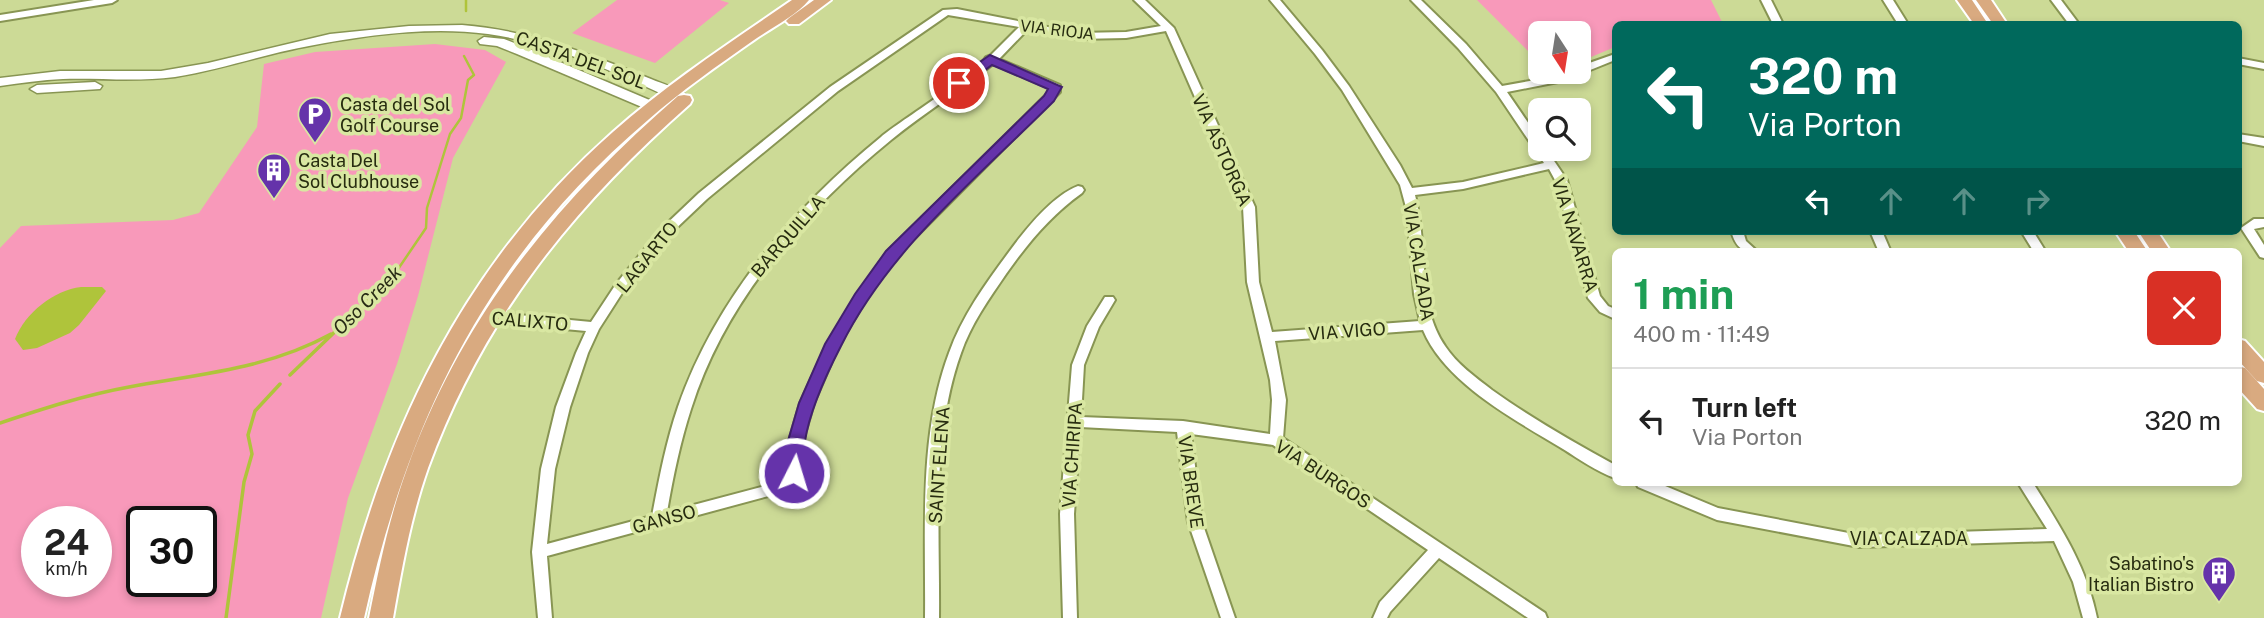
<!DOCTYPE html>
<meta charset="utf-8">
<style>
body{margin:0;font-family:"Public Sans",sans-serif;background:#f6f6f6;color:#222;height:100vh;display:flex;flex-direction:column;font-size:26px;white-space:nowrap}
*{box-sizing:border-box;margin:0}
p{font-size:23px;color:#767676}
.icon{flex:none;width:38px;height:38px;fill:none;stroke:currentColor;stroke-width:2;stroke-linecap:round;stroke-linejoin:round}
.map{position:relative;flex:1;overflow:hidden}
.panel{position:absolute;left:1612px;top:248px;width:630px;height:238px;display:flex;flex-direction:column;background:#fff;border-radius:10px;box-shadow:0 4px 10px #0003}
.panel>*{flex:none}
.banner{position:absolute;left:1612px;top:21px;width:630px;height:214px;border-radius:10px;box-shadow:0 4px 10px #0003;background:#00695c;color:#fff;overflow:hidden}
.needle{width:46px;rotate:168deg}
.buttons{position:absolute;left:1528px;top:21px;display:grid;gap:14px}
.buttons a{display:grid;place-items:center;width:63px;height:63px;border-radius:10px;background:#fff;box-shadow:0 4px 10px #0003;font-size:35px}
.speed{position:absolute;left:21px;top:506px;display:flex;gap:14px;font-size:35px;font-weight:700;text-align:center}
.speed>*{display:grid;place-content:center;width:91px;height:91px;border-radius:50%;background:#fff;box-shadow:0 4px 10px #0003;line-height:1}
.speed small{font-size:18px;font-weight:400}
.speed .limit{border:4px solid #111;border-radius:10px;background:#fff;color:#111}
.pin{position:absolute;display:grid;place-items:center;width:60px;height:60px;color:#fff;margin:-30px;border:4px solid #fff;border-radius:50%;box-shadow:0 2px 7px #0007}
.me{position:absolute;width:77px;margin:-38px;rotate:5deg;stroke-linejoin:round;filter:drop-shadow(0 0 5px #0008)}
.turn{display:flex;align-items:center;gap:24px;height:147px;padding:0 21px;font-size:32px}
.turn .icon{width:91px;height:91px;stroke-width:2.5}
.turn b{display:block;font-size:49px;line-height:60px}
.lanes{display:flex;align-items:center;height:66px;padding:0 21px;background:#0003;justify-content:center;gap:35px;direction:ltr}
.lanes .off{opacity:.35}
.round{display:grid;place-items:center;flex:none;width:74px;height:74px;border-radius:10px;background:#f6f6f6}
.overview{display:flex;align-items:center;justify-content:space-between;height:119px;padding:0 21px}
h1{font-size:42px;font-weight:700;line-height:52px;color:#1e9e55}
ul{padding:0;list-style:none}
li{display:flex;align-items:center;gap:21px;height:105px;padding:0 21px;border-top:2px solid #e0e0e0}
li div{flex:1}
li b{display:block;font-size:26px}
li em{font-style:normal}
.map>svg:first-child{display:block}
.green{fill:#f899ba;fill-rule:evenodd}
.water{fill:#afc43b}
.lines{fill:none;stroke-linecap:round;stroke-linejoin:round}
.stream-far1{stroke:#afc43b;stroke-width:2.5}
.stream{stroke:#afc43b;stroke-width:3.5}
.minor-casing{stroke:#889553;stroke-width:4}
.tertiary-casing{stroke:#889553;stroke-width:3}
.primary-casing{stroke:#fff;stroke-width:4}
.minor{fill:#fff;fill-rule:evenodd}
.tertiary{fill:#fff;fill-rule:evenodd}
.primary{fill:#d9aa80;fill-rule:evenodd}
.route{fill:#6533aa;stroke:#42216e;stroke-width:2}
.labels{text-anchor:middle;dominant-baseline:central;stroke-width:7;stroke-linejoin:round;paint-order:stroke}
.far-street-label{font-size:16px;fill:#272c10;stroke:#d9e7a2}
.street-label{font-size:18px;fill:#272c10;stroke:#d9e7a2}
.poi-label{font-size:18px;fill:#272c10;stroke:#d9e7a2;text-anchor:start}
.water-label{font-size:19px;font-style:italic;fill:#272b15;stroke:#d9e7a2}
</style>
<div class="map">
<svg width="2264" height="618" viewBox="0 0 2264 618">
<rect width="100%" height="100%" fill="#ccda96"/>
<path class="green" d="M617,0H720L729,3L655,63L572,33Z
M1477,0H1711L1723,24H1615V47L1579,62L1578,33H1540V63Z
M435,44L485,50L506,62L453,158L418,296L397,364L348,498L321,618H0V248L21,226L173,220L199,213L257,127L264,64L315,52ZM37,522H96V581H37ZM142,522H201V581H142Z"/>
<path class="water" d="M81,287H102L106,291L79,325L70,333L37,348L23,350L15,339C25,313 54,290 81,287Z"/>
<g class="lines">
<path class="stream-far1" d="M466,0V11
M394,275L426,228L427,208L450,134L461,118L468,80L474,75L464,56"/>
<path class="stream" d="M290,375L396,273
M0,423C42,409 85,395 129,387C199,374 268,369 331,334
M226,618L244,482L252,454L248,435L255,411L280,384"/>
<g class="minor-casing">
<path id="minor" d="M94,0H117L112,3L0,21V15Z
M1134,0H1145L1174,28L1255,207L1259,282L1272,332L1420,321L1414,294L1407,211L1400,185L1342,90L1315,54L1270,0H1280L1322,50L1349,86L1400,165L1412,188L1463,182L1544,163L1496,92L1458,48L1411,0H1421L1466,44L1502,86L1557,76L1568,72H1578V67L1615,54V60L1563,81L1507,92L1540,140V149H1546L1567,180L1600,296L1608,306L1615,309V319L1600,312L1588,298L1555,180L1549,169L1463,189L1415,195C1425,234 1421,274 1430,312C1433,324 1438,336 1445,346C1457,364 1475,377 1492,390C1531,418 1573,442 1615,465V478C1597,472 1579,459 1563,449C1515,420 1445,383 1423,330L1275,341L1286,400L1283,438L1545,613L1547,618H1528L1439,558L1390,612L1387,618H1373L1380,602L1428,550L1273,445L1191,434L1202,522L1235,618H1221L1188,522L1177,432L1080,427L1074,514L1077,618H1063L1060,514L1072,365L1087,326L1105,297H1113L1115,300L1099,327L1084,365L1081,417L1183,421L1270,434L1272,400L1270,380L1247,282L1243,207L1166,31L1126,38L1078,39L1028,29L999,59L1060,85V92L895,258L865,301L839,345L814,403L803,441L801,473L794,489L547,556L552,618H538L532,552L541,469L556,407L576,353L586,331L467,320L463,318L461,315L463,312L467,310L591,322L616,284L660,230L699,193L830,87L943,10L957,9L1078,33L1126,32L1161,26ZM948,15L1019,27L991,55L986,57C978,73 901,120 881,137C793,209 716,298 678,407C666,442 659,479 652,516L547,544L555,469L570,407L588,353L599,329L624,290L668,236L707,199L838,91ZM993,64L1051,89L1050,91L887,252L857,295L827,344L800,403L789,441L787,473L784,481L667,512C673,477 680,443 691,409C725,301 805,210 891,140C924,113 960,91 993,64Z
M1761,0H1771L1783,24H1773Z
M1883,0H1893L1908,24H1898Z
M2051,0H2061L2079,24H2069Z
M2238,58L2264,63V69L2238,64Z
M2238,134L2264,138V146L2238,141Z
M1078,186L1082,187L1084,190L1082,193C1051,215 1028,243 1006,274C989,299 971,324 961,353C931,436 940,531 939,618H925C926,531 918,436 949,353C962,316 986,283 1009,252C1025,230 1052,196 1078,186Z
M2254,219H2264V227L2254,229L2264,245V258L2260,257L2241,228Z
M1731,231H1743L1746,241L1758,252C1741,252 1736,247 1731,231Z
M1870,231H1882L1891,252H1879Z
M2021,231H2033L2046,252H2034Z
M1636,483H1658L1718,508L1859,535L2047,529L2018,483H2033C2060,526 2087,567 2097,618H2083L2073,582L2054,541L1859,547L1717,520L1638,487Z"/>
</g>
<g class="tertiary-casing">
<path id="tertiary" d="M462,25C528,30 590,54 651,79C663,84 681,89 690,98L683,102L678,101C618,74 554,43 488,34C430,26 367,35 309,46C264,54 220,70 175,77C137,82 101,78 63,79C42,80 21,83 0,86V78L60,71H161L208,63L330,34L409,26Z
M484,37L504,39L527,48L673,110L675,113L673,116H663L517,54L497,46L480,44L478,41Z
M95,82L102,86L100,89L37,93L30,89L37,85Z"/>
</g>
<g class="primary-casing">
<path id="primary" d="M792,0H809C796,16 771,28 754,40C717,66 681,91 648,120C488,256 409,416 364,618H340C386,427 464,264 613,132C668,83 731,42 792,0Z
M814,0H831L799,24H789L786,21L789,18Z
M1957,0H1972L1988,24H1974Z
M1976,0H1991L2007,24H1993Z
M684,95L690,96L692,100L690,104C572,208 483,318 428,468C411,516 402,567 393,618H369C379,568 389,518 407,469C462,316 557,201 678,96Z
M2115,231H2134L2148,252H2129Z
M2138,231H2157L2171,252H2152Z
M2238,339L2245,341L2264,362V383L2257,381L2238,360Z
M2238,366L2245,368L2264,389V411L2257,409L2238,388Z"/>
</g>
<use href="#minor" class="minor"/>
<use href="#tertiary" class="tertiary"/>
<use href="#primary" class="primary"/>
</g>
<path class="route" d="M990,55L1062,87L1054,101C978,177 889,249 841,346C826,375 810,409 805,441C803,454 805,467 800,478L794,480L787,478L785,473L788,441L799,403L825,344L855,294L886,251L1044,96L1048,89L992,65L964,86H954V80Z"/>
<defs>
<g id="parking-pin" transform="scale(1.75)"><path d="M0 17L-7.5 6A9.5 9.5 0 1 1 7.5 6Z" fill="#6533aa" stroke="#d9e7a2"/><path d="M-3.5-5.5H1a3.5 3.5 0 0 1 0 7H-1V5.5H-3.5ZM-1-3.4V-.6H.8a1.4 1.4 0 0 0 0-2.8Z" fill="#fff"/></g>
<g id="building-pin" transform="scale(1.75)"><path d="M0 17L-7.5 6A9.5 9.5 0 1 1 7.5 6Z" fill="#6533aa" stroke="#d9e7a2"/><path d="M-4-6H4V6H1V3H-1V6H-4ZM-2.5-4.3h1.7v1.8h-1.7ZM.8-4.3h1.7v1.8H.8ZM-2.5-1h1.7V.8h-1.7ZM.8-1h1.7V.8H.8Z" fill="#fff"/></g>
</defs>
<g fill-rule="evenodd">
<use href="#parking-pin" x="315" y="114"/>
<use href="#building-pin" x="274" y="170"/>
<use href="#building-pin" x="2219" y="573"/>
</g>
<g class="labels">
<g class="far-street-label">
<text transform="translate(1057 30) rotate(7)">VIA RIOJA</text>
</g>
<g class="street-label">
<text transform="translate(581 60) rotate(20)">CASTA DEL SOL</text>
<text transform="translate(1222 150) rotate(66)">VIA ASTORGA</text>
<text transform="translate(1575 235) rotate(73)">VIA NAVARRA</text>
<text transform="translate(788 236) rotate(-49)">BARQUILLA</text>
<text transform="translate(647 257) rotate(-51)">LAGARTO</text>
<text transform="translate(1419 262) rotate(81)">VIA CALZADA</text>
<text transform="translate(530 321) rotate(5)">CALIXTO</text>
<text transform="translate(1347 331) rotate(-4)">VIA VIGO</text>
<text transform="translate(1072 455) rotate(-86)">VIA CHIRIPA</text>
<text transform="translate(939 465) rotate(-86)">SAINT ELENA</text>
<text transform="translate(1323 474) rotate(33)">VIA BURGOS</text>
<text transform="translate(1191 482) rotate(82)">VIA BREVE</text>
<text transform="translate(664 519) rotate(-15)">GANSO</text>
<text x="1909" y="538">VIA CALZADA</text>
</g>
<g class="poi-label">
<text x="340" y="104">Casta del Sol<tspan x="340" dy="21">Golf Course</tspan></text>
<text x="298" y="160">Casta Del<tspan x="298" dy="21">Sol Clubhouse</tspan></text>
<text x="2194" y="563" text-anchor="end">Sabatino's<tspan x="2194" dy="21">Italian Bistro</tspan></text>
</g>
<g class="water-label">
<text transform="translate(367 300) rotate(-45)">Oso Creek</text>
</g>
</g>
</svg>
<div class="buttons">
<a><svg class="needle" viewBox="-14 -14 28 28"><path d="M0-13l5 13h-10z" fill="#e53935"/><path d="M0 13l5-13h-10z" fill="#767676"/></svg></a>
<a><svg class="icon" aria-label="search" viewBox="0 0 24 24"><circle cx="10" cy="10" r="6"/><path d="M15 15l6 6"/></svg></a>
</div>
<div class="speed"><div>24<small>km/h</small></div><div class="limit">30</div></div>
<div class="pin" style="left:959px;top:83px;background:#d93025"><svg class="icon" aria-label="arrive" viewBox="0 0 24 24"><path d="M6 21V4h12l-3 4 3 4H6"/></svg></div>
<svg class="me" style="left:794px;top:473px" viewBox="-20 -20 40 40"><circle r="17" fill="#6533aa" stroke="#fff" stroke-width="3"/><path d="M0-11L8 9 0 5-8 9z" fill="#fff"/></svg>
<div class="banner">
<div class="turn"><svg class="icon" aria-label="left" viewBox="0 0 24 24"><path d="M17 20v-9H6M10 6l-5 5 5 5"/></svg><div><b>320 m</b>Via Porton</div></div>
<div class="lanes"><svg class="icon" aria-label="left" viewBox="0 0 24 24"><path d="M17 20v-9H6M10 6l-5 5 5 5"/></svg><svg class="icon off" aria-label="ahead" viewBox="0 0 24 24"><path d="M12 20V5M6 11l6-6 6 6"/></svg><svg class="icon off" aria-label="ahead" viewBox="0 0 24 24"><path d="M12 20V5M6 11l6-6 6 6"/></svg><svg class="icon off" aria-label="right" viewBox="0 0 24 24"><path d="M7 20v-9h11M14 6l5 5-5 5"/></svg></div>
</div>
<section class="panel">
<div class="overview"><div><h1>1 min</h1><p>400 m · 11:49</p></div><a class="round" style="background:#d93025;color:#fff"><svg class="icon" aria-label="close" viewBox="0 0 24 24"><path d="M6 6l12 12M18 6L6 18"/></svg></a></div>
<ul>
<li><svg class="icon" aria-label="left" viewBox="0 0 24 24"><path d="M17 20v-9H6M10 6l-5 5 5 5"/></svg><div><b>Turn left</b><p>Via Porton</p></div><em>320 m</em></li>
</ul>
</section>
</div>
